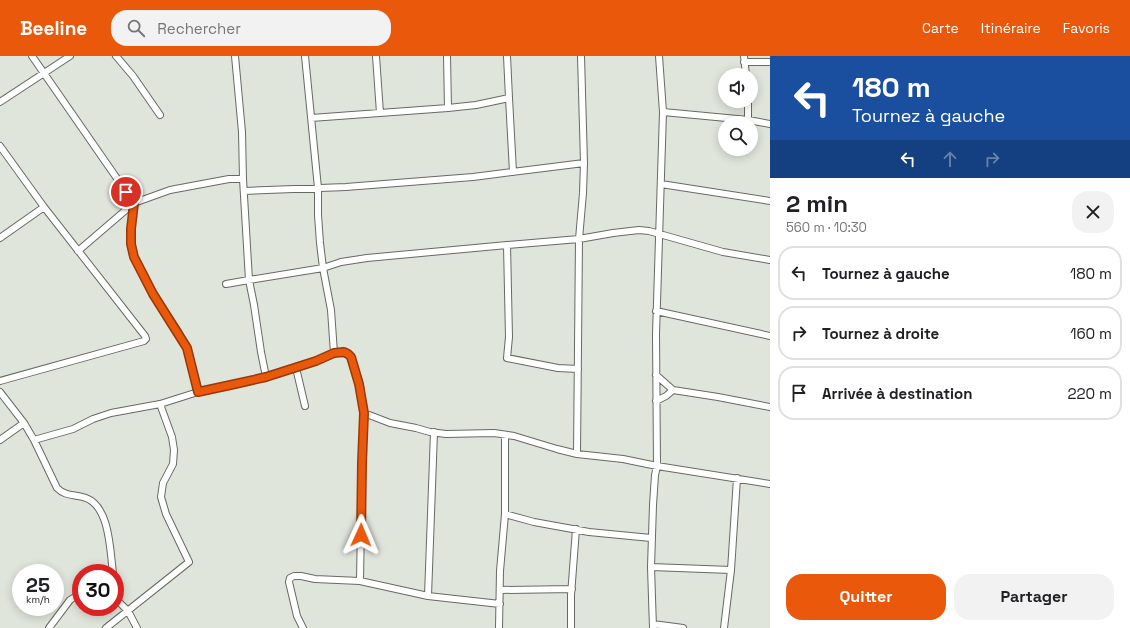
<!DOCTYPE html>
<html lang="fr">
<meta charset="utf-8">
<style>
body{margin:0;font-family:"Space Grotesk",sans-serif;background:#f2f2f2;color:#202124;height:100vh;display:flex;flex-direction:column;font-size:15px;white-space:nowrap}
*{box-sizing:border-box;margin:0}
p{font-size:13px;color:#757577}
.icon{flex:none;width:22px;height:22px;fill:none;stroke:currentColor;stroke-width:2;stroke-linecap:round;stroke-linejoin:round}
.map{position:relative;flex:1;overflow:hidden}
.drawer{display:flex;flex-direction:column;background:#fff;width:360px}
.drawer>*{flex:none}
.banner{background:#1a4fa0;color:#fff;overflow:hidden}
.fabs{position:absolute;left:718px;top:12px;display:grid;gap:8px}
.fabs a{display:grid;place-items:center;width:40px;height:40px;border-radius:50%;background:#fff;box-shadow:0 2px 10px #0003;font-size:20px}
.speed{position:absolute;left:12px;top:508px;display:flex;gap:8px;font-size:20px;font-weight:700;text-align:center}
.speed>*{display:grid;place-content:center;width:52px;height:52px;border-radius:50%;background:#fff;box-shadow:0 2px 10px #0003;line-height:1}
.speed small{font-size:10px;font-weight:400}
.speed .limit{border:6px solid #d22;background:#fff;color:#111}
.pin{position:absolute;display:grid;place-items:center;width:34px;height:34px;color:#fff;margin:-17px;border:2px solid #fff;border-radius:50%;box-shadow:0 1px 4px #0007}
.me{position:absolute;width:44px;margin:-22px;rotate:1deg;stroke-linejoin:round;filter:drop-shadow(0 0 3px #0008)}
.turn{display:flex;align-items:center;gap:14px;height:84px;padding:0 16px;font-size:18px}
.turn .icon{width:52px;height:52px;stroke-width:2.5}
.turn b{display:block;font-size:28px;line-height:34px}
.lanes{display:flex;align-items:center;height:38px;padding:0 16px;background:#0003;justify-content:center;gap:20px;direction:ltr}
.lanes .off{opacity:.35}
.round{display:grid;place-items:center;flex:none;width:42px;height:42px;border-radius:16px;background:#f2f2f2}
.headline{display:flex;align-items:center;justify-content:space-between;height:68px;padding:0 16px}
h1{font-size:24px;font-weight:600;line-height:30px}
.primary-button{display:flex;gap:8px;margin-top:auto;padding:8px 16px}
.primary-button a{flex:1;height:46px;border-radius:16px;background:#ea580c;color:#fff;font-size:16px;font-weight:600;line-height:46px;text-align:center}
.primary-button a+a{background:#f2f2f2;color:#202124}
ul{padding:0;list-style:none}
li{display:flex;align-items:center;gap:12px;height:54px;margin:0 8px 6px;padding:0 8px;border:2px solid #e0e0e0;border-radius:16px}
li div{flex:1}
li b{display:block;font-size:15px}
li em{font-style:normal}
header{display:flex;align-items:center;gap:24px;box-sizing:border-box;height:56px;padding:0 20px;background:#ea580c;color:#fff}
header strong{font-size:19px}
nav{display:flex;gap:22px;margin-inline-start:auto;font-size:14px}
.search{width:280px;height:36px;background:#f2f2f2;display:flex;align-items:center;gap:10px;box-sizing:border-box;padding:0 14px;border-radius:16px;color:#757577;font-size:15px}
main{display:flex;flex:1;min-height:0}
.map>svg:first-child{display:block}
.lines{fill:none;stroke-linecap:round;stroke-linejoin:round}
.street-casing{stroke:#666a63;stroke-width:8}
.street{stroke:#fff;stroke-width:6}
.route-casing{stroke:#983908;stroke-width:10}
.route{stroke:#ea580c;stroke-width:7}
</style>
<header>
<strong>Beeline</strong>
<div class="search"><svg class="icon" aria-label="search" viewBox="0 0 24 24"><circle cx="10" cy="10" r="6"/><path d="M15 15l6 6"/></svg>Rechercher</div>
<nav><a>Carte</a><a>Itinéraire</a><a>Favoris</a></nav>
</header>
<main>
<div class="map">
<svg width="770" height="572" viewBox="0 0 770 572">
<rect width="100%" height="100%" fill="#e0e5dc"/>
<g class="lines">
<g class="street-casing">
<path id="street" d="M32,0L134,147L131,173V188L134,201L153,238L177,274L187,292L198,336
M116,0L133,20L160,59
M235,0L242,76L243,123L249,224L254,249L261,296L266,321
M376,0L380,57
M447,0L448,52
M744,0L746,19
M744,6H770
M509,42L513,116
M748,45V64
M0,46L70,0
M663,56L748,64L770,68
M311,62L448,52L476,49L509,42L507,0
M0,90L44,151L145,280L146,283L144,285L0,325
M661,128L770,145
M244,135L346,131L473,121L584,107
M0,182L44,151
M507,189L509,281L507,302L558,312L578,313
M78,195L134,147L170,134L229,123H243
M226,228L249,224L323,212L341,206L367,202L507,189L579,183L613,177L639,174L649,175L723,196L770,204
M656,255L770,280
M334,297C341,297 346,296 351,301L359,328L364,357L362,407L360,525
M296,312L305,350
M656,319L673,334
M0,336L24,367L34,384L57,432C66,441 75,438 86,442C110,451 110,495 113,517
M656,345L666,340L673,334L718,341L770,351
M364,357L390,367L416,372L430,376L446,378L494,377L514,380L557,393L577,398L623,403L657,410L770,428
M0,384L24,367
M34,384L73,373L93,363L111,357L160,348L198,336L235,328L266,321L316,305L334,297L331,254L323,212L320,187L318,159V132L305,0
M577,398L579,183L583,137L584,107L581,0
M505,458L534,466L589,476L651,482
M651,511L731,514
M115,532L116,543
M500,534L572,533
M428,540L434,376
M115,542L128,555L137,572
M653,568L683,572
M49,572L70,544L81,537
M106,572L189,506L166,458L161,441L163,427L173,408L174,394L172,381L160,348
M303,572L297,560L289,526L290,522L294,520H301L315,523L360,525L428,540L500,548
M499,572L500,515L505,458V379
M571,572V539L576,473
M653,572L651,511L653,449L655,419L657,410L656,278L663,56L659,0
M724,572L731,514L737,422"/>
</g>
<use href="#street" class="street"/>
</g>
<g class="lines">
<g class="route-casing">
<path id="route" d="M126,136L134,147L131,173V188L134,201L153,238L187,292L198,336L235,328L266,321L316,305L334,297L344,296L348,298L351,301L359,328L364,357L362,407L361,479"/>
</g>
<use href="#route" class="route"/>
</g>
</svg>
<div class="fabs">
<a><svg class="icon" aria-label="sound" viewBox="0 0 24 24"><path d="M4 9h4l5-4v14l-5-4H4zM17 9q2 3 0 6"/></svg></a>
<a><svg class="icon" aria-label="search" viewBox="0 0 24 24"><circle cx="10" cy="10" r="6"/><path d="M15 15l6 6"/></svg></a>
</div>
<div class="speed"><div>25<small>km/h</small></div><div class="limit">30</div></div>
<div class="pin" style="left:126px;top:136px;background:#d93025"><svg class="icon" aria-label="arrive" viewBox="0 0 24 24"><path d="M6 21V4h12l-3 4 3 4H6"/></svg></div>
<svg class="me" style="left:361px;top:479px" viewBox="-20 -20 40 40"><path d="M0-17L14 15 0 8-14 15z" fill="#ea580c" stroke="#fff" stroke-width="4"/></svg>
</div>
<section class="drawer">
<div class="banner">
<div class="turn"><svg class="icon" aria-label="left" viewBox="0 0 24 24"><path d="M17 20v-9H6M10 6l-5 5 5 5"/></svg><div><b>180 m</b>Tournez à gauche</div></div>
<div class="lanes"><svg class="icon" aria-label="left" viewBox="0 0 24 24"><path d="M17 20v-9H6M10 6l-5 5 5 5"/></svg><svg class="icon off" aria-label="ahead" viewBox="0 0 24 24"><path d="M12 20V5M6 11l6-6 6 6"/></svg><svg class="icon off" aria-label="right" viewBox="0 0 24 24"><path d="M7 20v-9h11M14 6l5 5-5 5"/></svg></div>
</div>
<div class="headline"><div><h1>2 min</h1><p>560 m · 10:30</p></div><a class="round"><svg class="icon" aria-label="close" viewBox="0 0 24 24"><path d="M6 6l12 12M18 6L6 18"/></svg></a></div>
<ul>
<li><svg class="icon" aria-label="left" viewBox="0 0 24 24"><path d="M17 20v-9H6M10 6l-5 5 5 5"/></svg><div><b>Tournez à gauche</b></div><em>180 m</em></li>
<li><svg class="icon" aria-label="right" viewBox="0 0 24 24"><path d="M7 20v-9h11M14 6l5 5-5 5"/></svg><div><b>Tournez à droite</b></div><em>160 m</em></li>
<li><svg class="icon" aria-label="arrive" viewBox="0 0 24 24"><path d="M6 21V4h12l-3 4 3 4H6"/></svg><div><b>Arrivée à destination</b></div><em>220 m</em></li>
</ul>
<div class="primary-button"><a>Quitter</a><a>Partager</a></div>
</section>
</main>
